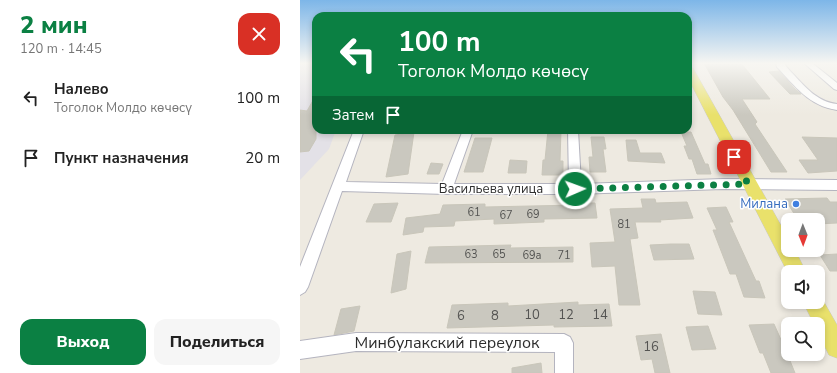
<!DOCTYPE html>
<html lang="ru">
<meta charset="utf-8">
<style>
body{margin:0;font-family:"Nunito Sans",sans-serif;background:#f6f6f6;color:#222;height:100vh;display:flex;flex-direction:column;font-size:15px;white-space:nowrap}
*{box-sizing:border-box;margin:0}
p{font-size:13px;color:#767676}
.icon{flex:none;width:22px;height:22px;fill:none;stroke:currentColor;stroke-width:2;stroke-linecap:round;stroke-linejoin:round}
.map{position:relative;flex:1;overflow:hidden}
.drawer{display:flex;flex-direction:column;background:#fff;width:300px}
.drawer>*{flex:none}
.hud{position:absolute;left:12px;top:12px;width:380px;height:122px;border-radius:12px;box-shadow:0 2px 6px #0003;background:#0b8043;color:#fff;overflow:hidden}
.needle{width:26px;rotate:179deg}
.fabs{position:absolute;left:481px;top:213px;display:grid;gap:8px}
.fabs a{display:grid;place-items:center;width:44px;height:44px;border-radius:8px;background:#fff;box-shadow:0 2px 6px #0003;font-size:20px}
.pin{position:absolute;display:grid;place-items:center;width:34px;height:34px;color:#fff;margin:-17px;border-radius:8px;box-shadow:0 2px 6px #0006}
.me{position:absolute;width:44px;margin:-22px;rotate:88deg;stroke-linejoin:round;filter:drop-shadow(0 0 3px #0008)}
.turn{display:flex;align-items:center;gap:14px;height:84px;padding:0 20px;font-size:18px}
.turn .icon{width:52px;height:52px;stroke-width:2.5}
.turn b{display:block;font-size:28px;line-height:34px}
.then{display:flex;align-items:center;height:38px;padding:0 20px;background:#0003;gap:8px;font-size:15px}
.round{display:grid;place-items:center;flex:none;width:42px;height:42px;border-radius:12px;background:#f6f6f6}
.summary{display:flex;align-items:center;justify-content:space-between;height:68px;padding:0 20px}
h1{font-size:24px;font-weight:800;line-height:30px;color:#0b8043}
.cta{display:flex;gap:8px;margin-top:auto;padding:8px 20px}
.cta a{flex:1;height:46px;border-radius:12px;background:#0b8043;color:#fff;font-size:16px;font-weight:800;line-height:46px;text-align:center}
.cta a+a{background:#f6f6f6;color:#222}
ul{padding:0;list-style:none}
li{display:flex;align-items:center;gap:12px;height:60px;padding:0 20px}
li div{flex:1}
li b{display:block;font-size:15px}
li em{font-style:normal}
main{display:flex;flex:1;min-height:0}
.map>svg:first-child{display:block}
.industrial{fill:#e3e1e7}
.building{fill:#cac8bf;stroke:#c9c6ba}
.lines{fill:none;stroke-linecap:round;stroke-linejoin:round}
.minor-casing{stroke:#b4b4bf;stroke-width:2}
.major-casing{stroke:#c8c8c8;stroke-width:1}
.minor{fill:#fff;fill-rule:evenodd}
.major{fill:#e9e16b;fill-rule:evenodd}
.route{stroke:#0b8043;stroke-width:7;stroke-dasharray:0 12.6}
.shop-dot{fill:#3f7fe0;stroke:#fff;stroke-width:1.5}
.labels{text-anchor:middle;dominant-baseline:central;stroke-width:3;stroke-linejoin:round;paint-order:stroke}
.number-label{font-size:11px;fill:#545452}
.street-label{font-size:13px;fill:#2d2d2d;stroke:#fff}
.shop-label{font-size:13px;fill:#366cbe;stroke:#fff;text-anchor:end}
.near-number-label{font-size:13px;fill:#545452}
.near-street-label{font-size:16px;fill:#2d2d2d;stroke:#fff}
</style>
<main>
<section class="drawer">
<div class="summary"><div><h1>2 мин</h1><p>120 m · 14:45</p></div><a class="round" style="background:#d93025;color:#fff"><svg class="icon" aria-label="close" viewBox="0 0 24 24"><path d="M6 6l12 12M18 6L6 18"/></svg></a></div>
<ul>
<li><svg class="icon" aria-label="left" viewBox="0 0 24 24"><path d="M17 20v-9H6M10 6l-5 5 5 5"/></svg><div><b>Налево</b><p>Тоголок Молдо көчөсү</p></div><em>100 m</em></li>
<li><svg class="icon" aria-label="arrive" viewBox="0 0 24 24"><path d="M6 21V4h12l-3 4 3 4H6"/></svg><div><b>Пункт назначения</b></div><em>20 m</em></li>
</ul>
<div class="cta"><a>Выход</a><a>Поделиться</a></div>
</section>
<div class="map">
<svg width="537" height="373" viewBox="0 0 537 373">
<rect width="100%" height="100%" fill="#eeeae1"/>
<path class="industrial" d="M0,63H16V130H36L29,149L0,180Z"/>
<path class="building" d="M404,63H441L470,99H442L457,122L455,124L487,172H471L433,110L423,97Z
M479,71L495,89L501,94H490L469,72Z
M16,95V139L9,151L0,152V110L7,111Z
M248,130H261L260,161H263V175H242L243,160H245Z
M114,132L108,174L86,177L95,135Z
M381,132H391L405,164H408L411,174H397L392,159H389L384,146H387Z
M291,137H304L306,149H303L306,172H290L289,157H293Z
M502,137L537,138V171L508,173L499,160H518Z
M175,138H192L183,172H164Z
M326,140H336L340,153H361L365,163L328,161Z
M210,160L227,161L226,173H208Z
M131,163L143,164L139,174H127Z
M527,198L530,202H537V223L518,224V220H498L485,199Z
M341,199H355L356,203L387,202L393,218L360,220L361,222H335L338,238L330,239L340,305H319L315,266L292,267L290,243L315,242L310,209L343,208Z
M98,203L91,222H66L74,204Z
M276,203H295L297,218L244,219V222L194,224V219L155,221L154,226L124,227L123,232L103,235L106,218L140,214L143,205L185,204V207L276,205Z
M426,207L433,222H429L456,281H459L465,298L444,297L436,274H430L413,230H417L407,208Z
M371,244H389L394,259L354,260L350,245Z
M211,245L210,248L273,247V262L125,263L129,247Z
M111,251L106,289L91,293L97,254Z
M537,254V271H530L520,255Z
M393,291L415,292L422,315L398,314Z
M278,302V305L309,304L312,326L254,327V325L147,328L152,305L208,303V306Z
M60,306L54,331L34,335L41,309Z
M474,324L486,351L495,373H471L463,353H460L449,325Z
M408,326L416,349L392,350L386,327Z
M361,334L370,373H355L352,359L341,360L336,336Z
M241,363L242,373H212V368Z"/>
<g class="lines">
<g class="minor-casing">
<path id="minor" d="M476,63H484C486,67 490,71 494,75C506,88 518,102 537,104V110C509,106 495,86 477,67Z
M504,63H512L537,83V90L534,89Z
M54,130H64L46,182L142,184L163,130H173L154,184H269L268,130H278L281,184L423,179L537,180V190L423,189L275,194H146L42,191L8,287L5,292L0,295V267Z
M56,333L264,334L270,337L273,343V373H255V352L56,351L0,359V341Z"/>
</g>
<g class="major-casing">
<path id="major" d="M388,65L393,68L488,238V250H495L506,272H488V273L388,78Z
M518,294L520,295L537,325V358L529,355L518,333V324H514L503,302H518Z"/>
</g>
<use href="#minor" class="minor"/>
<use href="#major" class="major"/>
</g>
<linearGradient id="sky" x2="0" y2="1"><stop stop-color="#7db6e8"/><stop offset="0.55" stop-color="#f7f6f2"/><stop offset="1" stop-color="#f7f6f2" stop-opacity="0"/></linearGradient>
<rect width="537" height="115" fill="url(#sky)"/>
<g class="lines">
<path class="route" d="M275,189L448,184L434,157"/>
</g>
<circle class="shop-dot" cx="496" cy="204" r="4"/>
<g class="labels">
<g class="number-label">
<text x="174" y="212">61</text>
<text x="233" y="214">69</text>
<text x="206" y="215">67</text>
<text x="324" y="224">81</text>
<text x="171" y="254">63</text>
<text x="199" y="254">65</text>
<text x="232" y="255">69а</text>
<text x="264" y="255">71</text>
</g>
<g class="street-label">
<text x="191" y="189">Васильева улица</text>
</g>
<g class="shop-label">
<text x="488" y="204">Милана</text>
</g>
<g class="near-number-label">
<text x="232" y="315">10</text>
<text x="266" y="315">12</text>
<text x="300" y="315">14</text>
<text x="161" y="316">6</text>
<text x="195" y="316">8</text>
<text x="351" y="347">16</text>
</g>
<g class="near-street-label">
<text x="147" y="343">Минбулакский переулок</text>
</g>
</g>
</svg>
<div class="fabs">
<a><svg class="needle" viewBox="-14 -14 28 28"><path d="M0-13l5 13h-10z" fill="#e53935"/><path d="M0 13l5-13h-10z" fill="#767676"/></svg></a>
<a><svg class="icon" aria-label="sound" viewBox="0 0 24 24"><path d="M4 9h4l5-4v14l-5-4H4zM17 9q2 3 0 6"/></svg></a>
<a><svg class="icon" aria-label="search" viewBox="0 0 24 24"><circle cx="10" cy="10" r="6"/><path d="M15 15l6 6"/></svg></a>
</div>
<div class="pin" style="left:434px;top:157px;background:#d93025"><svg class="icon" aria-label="arrive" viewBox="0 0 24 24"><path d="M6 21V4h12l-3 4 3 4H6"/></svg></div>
<svg class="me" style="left:275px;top:189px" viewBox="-20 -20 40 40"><circle r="17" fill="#0b8043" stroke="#fff" stroke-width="3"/><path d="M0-11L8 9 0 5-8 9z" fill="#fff"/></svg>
<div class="hud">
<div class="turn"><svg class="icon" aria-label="left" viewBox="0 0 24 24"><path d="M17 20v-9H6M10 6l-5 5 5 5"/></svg><div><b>100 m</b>Тоголок Молдо көчөсү</div></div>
<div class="then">Затем<svg class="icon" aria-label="arrive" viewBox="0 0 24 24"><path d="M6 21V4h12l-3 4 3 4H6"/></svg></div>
</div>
</div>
</main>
